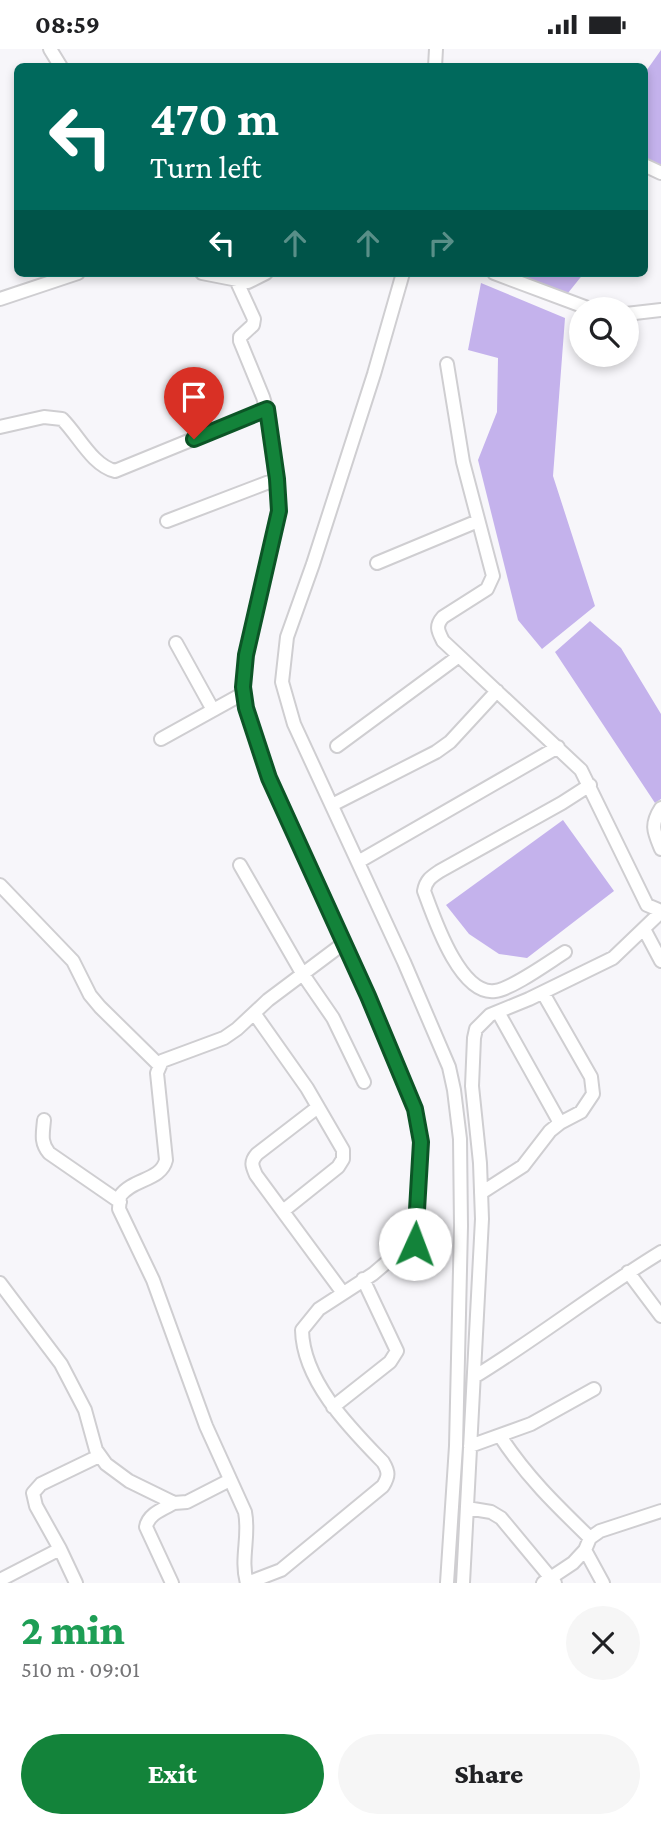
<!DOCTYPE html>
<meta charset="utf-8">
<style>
body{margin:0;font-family:"Crimson Pro",serif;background:#f6f6f6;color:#202124;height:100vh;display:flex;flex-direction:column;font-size:26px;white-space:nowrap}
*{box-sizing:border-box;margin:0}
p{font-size:23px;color:#757577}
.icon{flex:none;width:38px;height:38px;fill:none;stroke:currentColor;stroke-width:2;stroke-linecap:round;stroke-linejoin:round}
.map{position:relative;height:1534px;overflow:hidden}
.side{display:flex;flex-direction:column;background:#fff;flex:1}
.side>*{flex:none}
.top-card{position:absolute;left:14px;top:14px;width:634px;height:214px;border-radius:10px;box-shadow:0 4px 10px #0003;background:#00695c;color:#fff;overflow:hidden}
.buttons{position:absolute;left:569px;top:248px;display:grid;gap:14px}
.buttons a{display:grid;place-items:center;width:70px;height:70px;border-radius:50%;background:#fff;box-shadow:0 4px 10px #0003;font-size:35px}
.pin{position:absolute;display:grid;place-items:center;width:60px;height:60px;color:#fff;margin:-72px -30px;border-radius:50% 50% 50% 0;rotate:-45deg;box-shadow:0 0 7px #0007}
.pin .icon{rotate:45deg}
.me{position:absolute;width:77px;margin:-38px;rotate:2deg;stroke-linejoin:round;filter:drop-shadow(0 0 5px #0008)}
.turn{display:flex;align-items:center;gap:24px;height:147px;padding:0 21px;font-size:32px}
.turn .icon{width:91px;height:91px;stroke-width:2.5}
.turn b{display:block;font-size:49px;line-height:60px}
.lanes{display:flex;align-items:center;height:66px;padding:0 21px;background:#0003;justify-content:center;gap:35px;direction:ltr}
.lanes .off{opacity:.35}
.round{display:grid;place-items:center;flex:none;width:74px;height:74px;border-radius:37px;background:#f6f6f6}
.headline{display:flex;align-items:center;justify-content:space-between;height:119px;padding:0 21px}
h1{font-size:42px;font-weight:800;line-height:52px;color:#1e9e55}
.action{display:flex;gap:14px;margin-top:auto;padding:14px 21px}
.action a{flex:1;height:80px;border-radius:42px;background:#13833a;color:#fff;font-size:28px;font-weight:800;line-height:80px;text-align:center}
.action a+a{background:#f6f6f6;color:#202124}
.status{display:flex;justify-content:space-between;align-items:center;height:49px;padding:0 35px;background:#fff;direction:ltr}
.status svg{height:19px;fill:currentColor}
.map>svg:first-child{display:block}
.water{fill:#c4b2ec}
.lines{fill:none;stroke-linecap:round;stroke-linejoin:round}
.street-casing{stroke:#cfced1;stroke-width:16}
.street{stroke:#fff;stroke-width:12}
.route-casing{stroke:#0c5526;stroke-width:18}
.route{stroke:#13833a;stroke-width:12}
</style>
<div class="status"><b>08:59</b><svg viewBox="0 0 49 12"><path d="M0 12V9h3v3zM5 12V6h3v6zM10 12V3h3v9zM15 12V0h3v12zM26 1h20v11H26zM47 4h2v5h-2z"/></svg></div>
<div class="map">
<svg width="661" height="1534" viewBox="0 0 661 1534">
<rect width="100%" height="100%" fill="#f7f6fa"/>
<path class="water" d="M661,1V120L644,113V25Z
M510,224H584L568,244Z
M481,234L565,269L553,427L595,557L542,600L518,571L478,411L497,363L498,309L468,301Z
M590,572L621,599L661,665V750L655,754L555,603Z
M563,771L614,842L527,909L499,905L469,885L446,856Z"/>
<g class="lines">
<g class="street-casing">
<path id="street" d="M50,0L61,18
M435,18L436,0
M644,116L661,124
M202,224L248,233L266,224
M403,224L374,325L313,515L287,588L282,633L294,675L404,913L449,1018L454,1041L460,1090L461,1177L456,1397L447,1534
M494,224L593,261
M237,233L254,270L253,276L240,288V292L263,348L269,368L279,462L246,606L243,638L246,659L269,729L368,947L415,1060L421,1093L415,1195L400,1202L373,1225L319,1260L302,1281C303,1332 350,1379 383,1413C389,1423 389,1427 383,1437L281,1521L247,1534C240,1510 250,1487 245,1463L206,1377L153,1231L119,1160L120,1147C133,1129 161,1132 166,1111L157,1024L162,1012L224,989L237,980L268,951L344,894
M0,250L78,224
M626,265L661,261
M447,315L463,413L493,527L487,540L443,568C435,577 438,582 443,592L581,721L647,856L661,862
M0,378L44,368L62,370C79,387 92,416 115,422L267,360
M167,472L277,430
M377,514L478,472
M176,594L213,661
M161,690L244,644
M337,697L459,607
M332,756L436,703L450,693L497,642
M661,759C650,776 654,783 661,800
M358,813L558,698
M240,816L302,924L333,969L364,1033
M0,836L73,912L90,946L100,958L159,1016
M644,880L661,912
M565,903C549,913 512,940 495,942C460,947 434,869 424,842C426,831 431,828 440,822L562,754L590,736
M498,963L560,1074
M254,964L307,1039L343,1101V1110L338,1118L283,1162
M318,1058L257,1105C250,1113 252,1117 256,1126L343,1244
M44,1071C43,1084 40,1093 49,1104L120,1153
M481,1144L523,1117L550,1082L560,1074L581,1063L593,1045L591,1028L543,944
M628,1223L661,1267
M0,1234L61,1315L85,1361L96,1401L106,1415L129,1432L174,1454L187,1453L230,1431
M474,1328C538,1289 597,1242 661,1203
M333,1358L390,1313L397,1302L363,1230
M500,1387C527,1428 555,1455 590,1489
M470,1397L531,1375L594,1340
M467,1459L491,1463L501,1469L555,1534
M585,1501L603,1534
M0,1531L60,1500
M76,1534L60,1500L36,1457L33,1444L41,1435L99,1407
M172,1534L146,1478C148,1465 163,1460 174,1454
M463,1534L482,1170L480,1114L472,1037L474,989L476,980L490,966L529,950L613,909L661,863
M543,1534L573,1514L585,1501L590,1489L600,1482L661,1462"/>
</g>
<use href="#street" class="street"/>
</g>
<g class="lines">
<g class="route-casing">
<path id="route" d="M194,390L267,360L277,430L279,462L246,606L243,638L246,659L269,729L368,947L415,1060L421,1093L415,1195"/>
</g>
<use href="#route" class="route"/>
</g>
</svg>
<div class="buttons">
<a><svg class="icon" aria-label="search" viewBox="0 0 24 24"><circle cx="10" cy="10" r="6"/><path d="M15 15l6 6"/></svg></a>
</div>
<div class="pin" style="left:194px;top:390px;background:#d93025"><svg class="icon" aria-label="arrive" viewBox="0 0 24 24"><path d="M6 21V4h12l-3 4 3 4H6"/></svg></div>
<svg class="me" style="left:415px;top:1195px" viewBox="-20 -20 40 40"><circle r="19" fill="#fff"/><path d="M0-13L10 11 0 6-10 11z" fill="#13833a"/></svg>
<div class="top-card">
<div class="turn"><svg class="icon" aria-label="left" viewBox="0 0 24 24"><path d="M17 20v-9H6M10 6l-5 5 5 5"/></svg><div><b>470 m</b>Turn left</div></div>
<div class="lanes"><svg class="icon" aria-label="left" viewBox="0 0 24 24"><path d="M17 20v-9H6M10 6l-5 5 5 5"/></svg><svg class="icon off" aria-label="ahead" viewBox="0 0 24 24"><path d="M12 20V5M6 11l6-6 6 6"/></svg><svg class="icon off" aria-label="ahead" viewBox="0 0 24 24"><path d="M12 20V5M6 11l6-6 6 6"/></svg><svg class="icon off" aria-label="right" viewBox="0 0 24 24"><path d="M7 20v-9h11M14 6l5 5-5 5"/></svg></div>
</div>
</div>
<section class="side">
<div class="headline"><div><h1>2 min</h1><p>510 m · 09:01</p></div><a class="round"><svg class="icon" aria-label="close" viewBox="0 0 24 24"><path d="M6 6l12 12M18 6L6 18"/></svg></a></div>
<div class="action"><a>Exit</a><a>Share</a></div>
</section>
